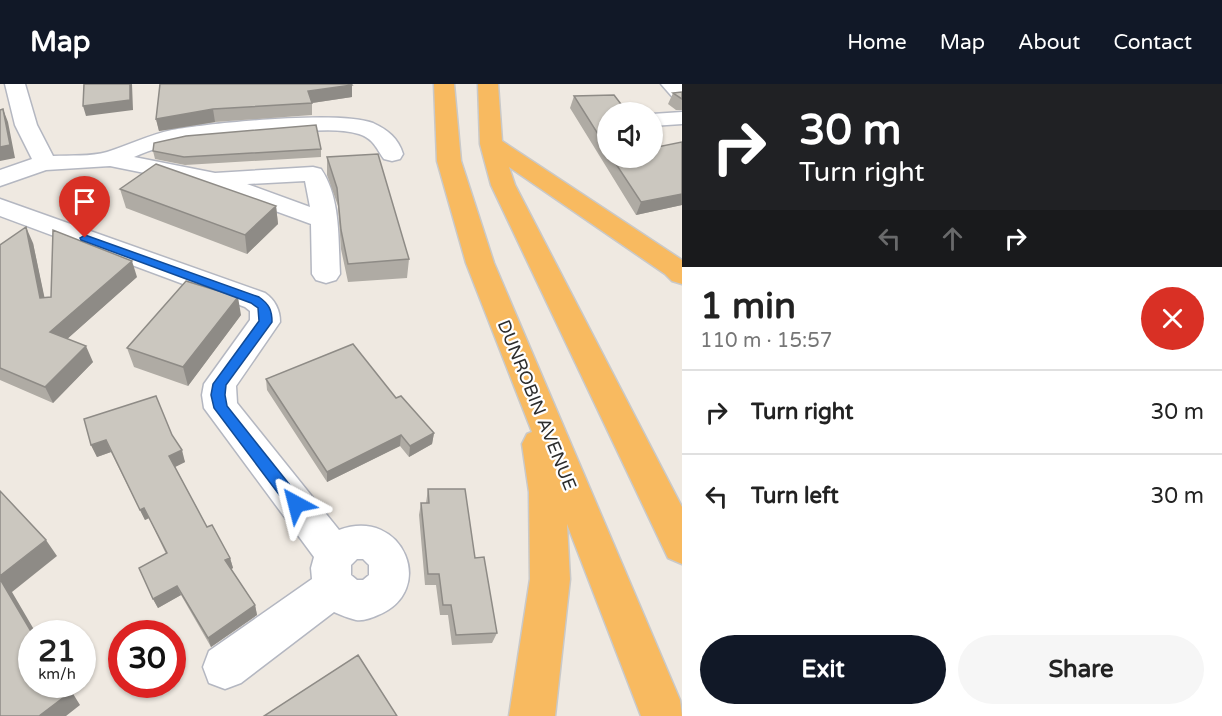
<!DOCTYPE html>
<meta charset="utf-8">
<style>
body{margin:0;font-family:"Varela Round",sans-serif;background:#f6f6f6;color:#222;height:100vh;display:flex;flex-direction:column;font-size:22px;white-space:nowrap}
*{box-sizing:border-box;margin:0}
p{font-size:20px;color:#767676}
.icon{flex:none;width:33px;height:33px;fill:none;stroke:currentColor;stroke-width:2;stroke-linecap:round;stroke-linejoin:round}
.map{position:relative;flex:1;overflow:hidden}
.panel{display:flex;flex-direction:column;background:#fff;width:540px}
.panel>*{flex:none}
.hud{background:#202124;color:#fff;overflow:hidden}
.buttons{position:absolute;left:597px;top:18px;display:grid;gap:12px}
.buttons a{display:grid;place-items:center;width:66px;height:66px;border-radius:50%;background:#fff;box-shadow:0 2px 4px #0004;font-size:30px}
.speed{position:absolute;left:18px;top:536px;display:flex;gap:12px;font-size:30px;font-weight:700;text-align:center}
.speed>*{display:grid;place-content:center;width:78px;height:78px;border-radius:50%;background:#fff;box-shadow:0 2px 4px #0004;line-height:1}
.speed small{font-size:15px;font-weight:400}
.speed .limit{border:9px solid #d22;background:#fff;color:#111}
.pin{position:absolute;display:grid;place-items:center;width:51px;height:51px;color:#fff;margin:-62px -26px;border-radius:50% 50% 50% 0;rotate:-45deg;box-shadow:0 0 6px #0007}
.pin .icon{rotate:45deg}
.me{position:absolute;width:66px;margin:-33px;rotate:322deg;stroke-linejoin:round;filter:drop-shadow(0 0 4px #0008)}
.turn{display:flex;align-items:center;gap:21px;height:126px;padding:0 18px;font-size:27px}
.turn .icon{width:78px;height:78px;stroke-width:2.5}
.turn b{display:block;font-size:42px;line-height:51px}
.lanes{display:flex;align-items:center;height:57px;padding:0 18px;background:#0003;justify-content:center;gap:30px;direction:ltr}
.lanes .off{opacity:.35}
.round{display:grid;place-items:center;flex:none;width:63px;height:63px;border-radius:32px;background:#f6f6f6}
.overview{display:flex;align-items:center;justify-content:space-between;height:102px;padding:0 18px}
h1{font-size:36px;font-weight:700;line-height:45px}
.button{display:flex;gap:12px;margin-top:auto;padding:12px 18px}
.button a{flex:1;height:69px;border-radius:36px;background:#111827;color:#fff;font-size:24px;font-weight:700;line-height:69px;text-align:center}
.button a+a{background:#f6f6f6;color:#222}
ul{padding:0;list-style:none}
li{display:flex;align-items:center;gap:18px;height:84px;padding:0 18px;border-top:2px solid #e0e0e0}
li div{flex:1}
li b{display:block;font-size:22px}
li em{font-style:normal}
header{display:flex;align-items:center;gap:36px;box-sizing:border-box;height:84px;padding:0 30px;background:#111827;color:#fff}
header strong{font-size:28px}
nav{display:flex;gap:33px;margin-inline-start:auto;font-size:21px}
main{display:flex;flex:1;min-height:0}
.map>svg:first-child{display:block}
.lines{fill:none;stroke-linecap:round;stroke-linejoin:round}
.minor-casing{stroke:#b4b7c1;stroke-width:3}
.trunk-casing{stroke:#c9c9c9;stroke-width:3}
.minor{fill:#fff;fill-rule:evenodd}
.trunk{fill:#f8ba60;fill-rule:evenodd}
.wall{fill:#afaba4}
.shaded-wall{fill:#8e8b86}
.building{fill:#cbc7bf;stroke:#8e8b86;stroke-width:1.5}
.route{fill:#1a73e8;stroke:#114b97;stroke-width:1.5}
.labels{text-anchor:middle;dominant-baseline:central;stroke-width:4.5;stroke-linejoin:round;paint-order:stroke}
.street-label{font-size:18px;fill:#2e2e2e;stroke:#fff}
</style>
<header>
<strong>Map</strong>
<nav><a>Home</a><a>Map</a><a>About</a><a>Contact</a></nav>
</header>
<main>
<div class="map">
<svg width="682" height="632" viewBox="0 0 682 632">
<rect width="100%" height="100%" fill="#efe9e1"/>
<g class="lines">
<g class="minor-casing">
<path id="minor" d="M5,0H25L37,41L53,72C70,71 91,73 107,68C129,61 149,51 172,46C211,39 339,26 373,39C388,46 398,54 403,70L400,75L392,77L384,75C376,64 374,55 359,50C334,43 305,48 280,49C232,53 179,52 134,73L215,89L313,83L321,85C341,114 338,156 340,190L336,196L326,199L316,196L312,190L311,140L204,101L110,82L46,86L0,102V86L32,75L15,41ZM305,97L310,123L247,100Z
M661,0H682V18L675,16Z
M682,28V40L652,42V30Z
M0,115L265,209C275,216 280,226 280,238L236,302L237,319L339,446C403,422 438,507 378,531C371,534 364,537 356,536C348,534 341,531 334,528L241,599L225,605L209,599L203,583L209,567L312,495L311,484L314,473L204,324L202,311L204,300L250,236V227L245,223L0,132ZM357,475H363L369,481V491L363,496H357L351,491V481Z"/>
</g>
<g class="trunk-casing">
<path id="trunk" d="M434,0H454L461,77L494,179L680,616L682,632H641L567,440L570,495L555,632H509L530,495L529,408L522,360L527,350L532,348L466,179L437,77Z
M478,0H498L502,57L682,176V200L672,197L665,190L509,83L515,101L682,423V480L668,474L491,101L480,60Z"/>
</g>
<use href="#minor" class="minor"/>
<use href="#trunk" class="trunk"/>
</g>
<path class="wall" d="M160,0L352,13L312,19V31L215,38L159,47L156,35Z
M682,8V26H676L668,20L673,9Z
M574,12L608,28V74H652L682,58V121L636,131L570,24Z
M321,65V73L185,81L155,75L153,67Z
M327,73L409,175L407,194L348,198L341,165L338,122L327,91Z
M120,105L276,122L278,140L247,170L126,124Z
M33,159L44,213H51L137,193L67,255L93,278L53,319L0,296V161Z
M241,231L188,302L134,283L127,264Z
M266,295L396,314L434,349L432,360L409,373L400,362L327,398L267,306Z
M172,351L185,378L175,383L207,443L230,474L233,484L231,485L255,521L257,531L211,563L181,511L158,524L153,515L166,470L149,434L145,436L111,368L97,373L91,361Z
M428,405L475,474L497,549L492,559L452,561L448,531H440L436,501H425L419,431L421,419H426Z"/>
<path class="shaded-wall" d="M130,0H132L133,26L86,32L83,22Z
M352,1V13L312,19L308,7Z
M3,25L8,38L15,74L0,77V63Z
M213,25L215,38L159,47L156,35Z
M682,110V121L636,131L641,118Z
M276,122L278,140L247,170L245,151Z
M26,143L33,159L48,230L40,214Z
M132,177L137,193L57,264L50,248Z
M238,213L241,231L188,302L183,283Z
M86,262L93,278L53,319L45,303Z
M434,349L432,360L409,373L410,362Z
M401,351L400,362L327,398V388Z
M106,356L111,368L97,373L91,361Z
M182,366L185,378L173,384L169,372Z
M144,424L149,434L145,436L140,426Z
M46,456L57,472L12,508L36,549H32L0,495V492Z
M230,474L233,484L228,487L225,476Z
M177,502L181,511L158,524L153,515Z
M255,521L257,531L211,563L208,554Z
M62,600H67L80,621L66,632H39Z"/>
<path class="building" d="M84,0H130V16L83,22Z
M160,0H351L352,1L308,7L312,19L213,25L156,35Z
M682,8V15L673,9Z
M614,11L627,28H608V66L574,12Z
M3,25L10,61L0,63V26Z
M316,41L321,65L184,73L153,67L154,59L186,52Z
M682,58V110L641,118L612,74H652V64Z
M378,70L409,175L348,180L341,146L337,104L327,73Z
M156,80L276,122L245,151L120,105Z
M26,143L40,214L51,213L53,146L132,177L50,248L86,262L45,303L0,284V161Z
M186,197L238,213L183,283L127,264Z
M353,260L396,314L401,312L434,349L410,362L401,351L327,388L266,295Z
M156,312L172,351L182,366L169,372L207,443L212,441L230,474L225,476L255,521L208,554L177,502L153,515L139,484L167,469L144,424L140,426L106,356L91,361L84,335Z
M428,405H465L475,474L484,473L497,549L456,551L451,521H443L439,490H428L421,419H429Z
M0,407L46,456L0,492Z
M0,495L32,549V600H62L68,610L39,632H0Z
M358,571L397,632H264Z"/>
<path class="route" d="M85,151L259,213C269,220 272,226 272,238L226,301L225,311L227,322L301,415L304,420L301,425L296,427L290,425L214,324L211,311L213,300L259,237L258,224L251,219L81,156L80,154Z"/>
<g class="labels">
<g class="street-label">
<text transform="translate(537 321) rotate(68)">DUNROBIN AVENUE</text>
</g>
</g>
</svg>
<div class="buttons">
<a><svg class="icon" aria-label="sound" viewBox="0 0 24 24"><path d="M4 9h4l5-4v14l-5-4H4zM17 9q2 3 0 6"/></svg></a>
</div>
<div class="speed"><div>21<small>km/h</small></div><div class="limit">30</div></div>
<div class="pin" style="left:85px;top:154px;background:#d93025"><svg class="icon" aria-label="arrive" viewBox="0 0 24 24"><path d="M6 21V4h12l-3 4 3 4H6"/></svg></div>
<svg class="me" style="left:296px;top:420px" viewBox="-20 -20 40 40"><path d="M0-17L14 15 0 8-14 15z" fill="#1a73e8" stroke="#fff" stroke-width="4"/></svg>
</div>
<section class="panel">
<div class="hud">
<div class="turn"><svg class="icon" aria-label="right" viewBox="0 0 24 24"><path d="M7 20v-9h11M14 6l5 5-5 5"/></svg><div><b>30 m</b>Turn right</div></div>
<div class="lanes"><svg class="icon off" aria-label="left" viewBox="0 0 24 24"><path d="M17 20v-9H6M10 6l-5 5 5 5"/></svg><svg class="icon off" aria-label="ahead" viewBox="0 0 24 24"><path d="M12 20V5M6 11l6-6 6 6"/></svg><svg class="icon" aria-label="right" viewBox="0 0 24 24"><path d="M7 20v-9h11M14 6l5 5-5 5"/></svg></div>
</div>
<div class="overview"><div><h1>1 min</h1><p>110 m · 15:57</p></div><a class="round" style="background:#d93025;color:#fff"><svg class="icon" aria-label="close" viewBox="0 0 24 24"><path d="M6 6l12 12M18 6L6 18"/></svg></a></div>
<ul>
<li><svg class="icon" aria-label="right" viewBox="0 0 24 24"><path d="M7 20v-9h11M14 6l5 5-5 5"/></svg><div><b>Turn right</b></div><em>30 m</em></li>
<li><svg class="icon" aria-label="left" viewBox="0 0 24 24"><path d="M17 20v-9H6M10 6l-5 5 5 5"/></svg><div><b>Turn left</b></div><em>30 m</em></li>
</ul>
<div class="button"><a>Exit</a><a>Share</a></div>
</section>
</main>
